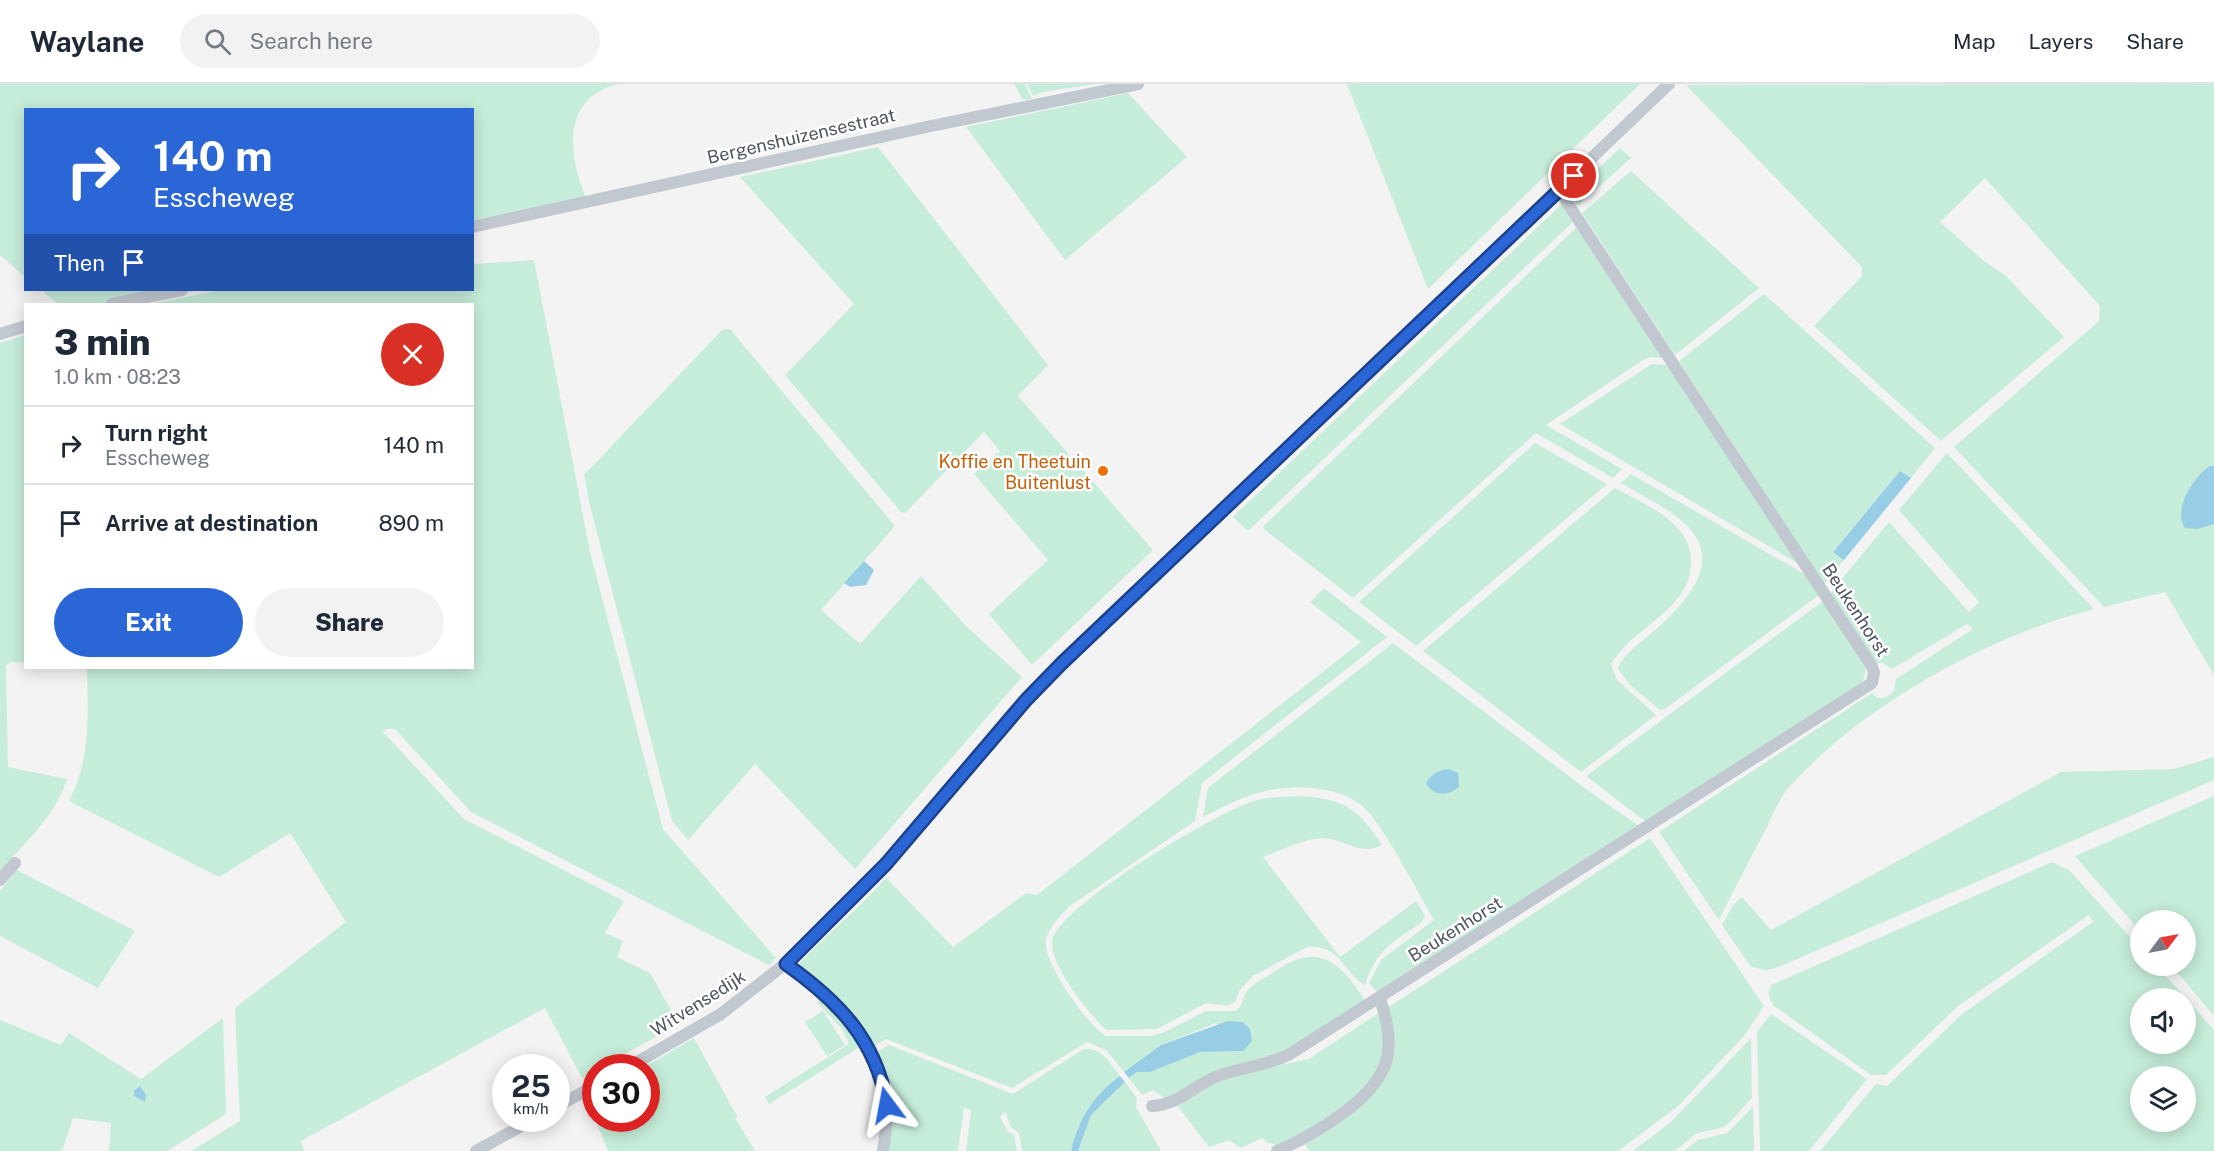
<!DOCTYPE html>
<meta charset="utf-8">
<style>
body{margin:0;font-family:"Public Sans",sans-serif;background:#f2f2f3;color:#1f2937;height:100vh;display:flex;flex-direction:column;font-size:22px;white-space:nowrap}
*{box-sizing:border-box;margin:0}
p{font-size:20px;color:#747a83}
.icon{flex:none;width:33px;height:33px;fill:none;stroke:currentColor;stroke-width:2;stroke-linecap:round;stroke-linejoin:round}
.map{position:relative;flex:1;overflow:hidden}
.side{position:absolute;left:24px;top:219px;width:450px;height:366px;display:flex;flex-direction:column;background:#fff;border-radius:0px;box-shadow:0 3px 15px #0003}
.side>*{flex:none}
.guide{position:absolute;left:24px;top:24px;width:450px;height:183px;border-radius:0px;box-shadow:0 3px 15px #0003;background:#2b66d6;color:#fff;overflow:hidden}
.needle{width:39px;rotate:58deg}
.fabs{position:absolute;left:2130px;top:826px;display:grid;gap:12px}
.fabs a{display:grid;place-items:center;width:66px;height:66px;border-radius:50%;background:#fff;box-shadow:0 3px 15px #0003;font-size:30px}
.speed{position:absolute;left:492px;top:970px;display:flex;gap:12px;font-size:30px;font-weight:700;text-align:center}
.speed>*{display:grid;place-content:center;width:78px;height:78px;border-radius:50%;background:#fff;box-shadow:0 3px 15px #0003;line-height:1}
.speed small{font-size:15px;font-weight:400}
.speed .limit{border:9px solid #d22;background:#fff;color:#111}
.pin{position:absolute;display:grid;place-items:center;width:51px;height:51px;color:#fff;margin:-26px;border:3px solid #fff;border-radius:50%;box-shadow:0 2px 6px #0007}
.me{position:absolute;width:66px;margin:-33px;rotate:347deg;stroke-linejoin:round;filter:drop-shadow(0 0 4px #0008)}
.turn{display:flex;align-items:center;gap:21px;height:126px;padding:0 30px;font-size:27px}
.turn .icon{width:78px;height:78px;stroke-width:2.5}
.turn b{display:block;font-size:42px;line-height:51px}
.then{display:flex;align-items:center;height:57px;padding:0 30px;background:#0003;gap:12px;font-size:22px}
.round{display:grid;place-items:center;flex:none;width:63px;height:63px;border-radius:32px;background:#f2f2f3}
.summary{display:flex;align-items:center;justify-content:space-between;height:102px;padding:0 30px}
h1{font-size:36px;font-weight:800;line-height:45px}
.cta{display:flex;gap:12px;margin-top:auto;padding:12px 30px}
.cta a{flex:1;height:69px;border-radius:36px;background:#2b66d6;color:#fff;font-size:24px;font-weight:800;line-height:69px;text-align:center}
.cta a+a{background:#f2f2f3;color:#1f2937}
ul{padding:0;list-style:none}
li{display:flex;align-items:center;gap:18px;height:78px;padding:0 30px;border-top:2px solid #e0e1e3}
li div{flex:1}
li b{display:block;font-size:22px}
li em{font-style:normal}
header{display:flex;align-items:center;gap:36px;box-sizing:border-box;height:84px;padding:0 30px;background:#fff;border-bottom:2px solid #e0e1e3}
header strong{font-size:28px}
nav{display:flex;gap:33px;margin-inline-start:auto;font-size:21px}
.search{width:420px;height:54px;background:#f2f2f3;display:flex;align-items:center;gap:15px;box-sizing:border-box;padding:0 21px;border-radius:33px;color:#747a83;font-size:22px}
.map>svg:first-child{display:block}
.green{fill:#c6edd9;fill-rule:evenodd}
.water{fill:#97cee6}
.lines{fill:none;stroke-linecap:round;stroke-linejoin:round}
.minor{stroke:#c2c8d0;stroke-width:12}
.route-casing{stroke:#1c428b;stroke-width:15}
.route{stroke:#2b66d6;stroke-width:10}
.food-dot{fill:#e8710a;stroke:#fff;stroke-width:2}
.labels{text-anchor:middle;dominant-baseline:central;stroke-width:5;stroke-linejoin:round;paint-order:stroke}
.street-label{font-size:18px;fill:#4c545f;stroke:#fff}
.food-label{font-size:18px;fill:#c56008;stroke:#fff;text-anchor:end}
</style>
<header>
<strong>Waylane</strong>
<div class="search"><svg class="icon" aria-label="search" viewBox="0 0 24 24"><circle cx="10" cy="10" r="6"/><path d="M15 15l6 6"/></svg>Search here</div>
<nav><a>Map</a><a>Layers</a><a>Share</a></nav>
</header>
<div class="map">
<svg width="2214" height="1067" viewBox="0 0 2214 1067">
<rect width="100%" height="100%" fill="#f4f3f3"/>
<path class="green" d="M0,0H618C561,14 568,71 586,114L473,141L472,26H26L25,193L0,171Z
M1014,0H1025L1032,15L1023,16Z
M1027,0H1096L1042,8L1033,12Z
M1347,0H1640L1428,205Z
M2214,0V382H2210L2192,401L2181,427L2198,445L2214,440V591L2165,508L2104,523L1954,363L2099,237L2100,222L1985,94L1940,138L1984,177L2006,192L2064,253L1941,357L1814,242L1862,192V183L1686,1Z
M1128,9L1187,73L1065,176L966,43Z
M878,63L1048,281L1018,312L1153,466L1032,581L989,530L1048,476L974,390L1000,367L984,348L905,429L901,428L785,291L854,220L740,93Z
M1620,64L1631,74L1577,122L1570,111Z
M1631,87L1759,204L1675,271L1582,129Z
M1564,118L1575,136L1248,447L1233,433Z
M1578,142L1665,274L1650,273L1643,276L1546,341L1622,385L1613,394L1536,349L1353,514L1265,446L1263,443L1271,435Z
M534,176L590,468L663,745L776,874L769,881L471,728L395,645H386L383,648L464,735L624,817L605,849L623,857L617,873L650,889L679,940L582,994L545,924L301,1057L304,1067H191L240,1037L235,924L346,838L290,749L219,793L69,717C91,676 88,628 87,584H472V220H150L221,206H472L473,180Z
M41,206H198L133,220H58Z
M1764,210L1935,364L1911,394L1900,387L1833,467L1844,476L1824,500L1679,277Z
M730,245L895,442L821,526L860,560L921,492L967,543L1022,593L855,785L755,680L688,756L672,737L590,422L584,391L722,246Z
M25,251L26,579L11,578L6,582L8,683L67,695C55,733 25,758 0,787V259Z
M1652,280L1669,281L1799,480L1560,340Z
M1535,359L1607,400L1416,562L1359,518Z
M1947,369L2094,525C1988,552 1863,621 1789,703C1779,715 1772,732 1765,747C1749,776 1734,806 1719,836L1659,748L1872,609L1877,614C1891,615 1895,607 1896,595L1973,545L1967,540L1892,585L1881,578L1876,580L1830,509L1889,438L1969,528L1979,518L1899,426Z
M1631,390L1806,491L1819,511L1665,625L1660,626L1629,600L1618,584C1624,569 1642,558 1653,548C1684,520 1728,477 1683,438C1665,422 1642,412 1621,399Z
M1615,404C1646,421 1694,439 1691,481C1690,500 1681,512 1668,525C1649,543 1625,557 1611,580L1617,596L1656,631L1581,688L1423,567Z
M1324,504L1387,553L1202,699L1195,737L1070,822C1061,831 1049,842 1046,856C1042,877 1087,941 1106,952H1151L1165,948L1206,927H1236C1243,921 1242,914 1247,907C1252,900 1266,893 1274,888C1319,856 1340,878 1367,919L1298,963L1167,1016L1153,1006L1142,1011L1129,994L1137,988H1150L1200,968L1243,967L1216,939L1161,961L1124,988L1106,966L1087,958L1012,1004L886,955L872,964L850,927L799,880C827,850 858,825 886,794L953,863L1026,809L1037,811L1361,558L1310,518Z
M1823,517L1866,584L1863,598L1646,738L1586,692Z
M1393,559L1586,705L1639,742L1379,910L1369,899L1381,876L1434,836C1419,811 1381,735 1360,720C1331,699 1281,700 1249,712C1233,717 1218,726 1203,733L1208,704Z
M2214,673V696L1776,884L1767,886L1751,883L1722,841L1733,821L1742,813L1771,846L2061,688L2174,685Z
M1303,712C1346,716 1359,725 1382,761C1359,773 1344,754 1322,754C1303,755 1280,767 1263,773L1340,873L1416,817L1425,832L1422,838C1391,860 1378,863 1365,901C1344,891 1342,860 1307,863L1253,892L1240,906L1235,918L1227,922L1206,919L1157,945L1107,946L1103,943C1086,926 1051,882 1052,858C1054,824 1219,727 1254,717C1270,712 1287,713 1303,712Z
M2214,712V932L2172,882H2186V837H2140V847L2075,772Z
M1650,754L1764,922L1744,952L1678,1022L1618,1067H1309L1303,1058L1386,988L1387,924Z
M2052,778L2069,786L2140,864V882H2157L2214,946V1067H1820L1876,1000L1887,1002L1962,930L2093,838L2089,831L1958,922L1886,991H1871L1773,921L1768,910L1771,901ZM2140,915H2186V960H2140ZM2140,993H2186V1038H2140Z
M17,786L135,847L98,904L0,852V807Z
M821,914L852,949L860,963L769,1020L765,1013L849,960L842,945L817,918Z
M823,927L845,961L827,972L805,938Z
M1380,928L1384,950L1381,981L1360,1010L1307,1048L1279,1062L1266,1058L1263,1054L1240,1064L1229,1056L1209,1063L1176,1020L1230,991L1309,975Z
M1771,930L1867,995L1809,1067H1760L1757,948Z
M223,934L226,1030L167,1067H109L111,1039L73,1034L62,1067H0V936L61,961L69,949L141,995Z
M694,954L737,1032L736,1036L755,1067H608L588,1016L595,1012L596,1035H646V984H643Z
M1751,954L1752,1014L1728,1040L1722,1044L1697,1049L1675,1067H1633L1671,1038Z
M889,961L1013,1010L1084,965C1101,962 1110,979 1120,992C1093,1013 1079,1034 1071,1067H1022L1019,1049L1011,1043L1005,1028L1000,1032L1007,1047L1014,1051L1017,1067H966L971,1026L964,1024L958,1067H886L890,1029L875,969Z
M1125,998L1137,1014L1136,1023L1161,1067H1078L1091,1031Z
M1753,1023L1754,1067H1684L1698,1056L1727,1049Z"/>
<path class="water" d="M2210,382H2214V440L2198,445L2185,444C2172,426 2194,392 2210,382Z
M1900,387L1911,394L1844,476L1833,468Z
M864,477L874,486L866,501L850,503L844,499Z
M1449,685L1458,689L1459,703C1448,712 1435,713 1426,700C1429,691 1439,686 1449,685Z
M1228,937L1243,938L1250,945L1252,957L1243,967L1200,968L1150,988H1137L1129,994L1124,988L1161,961Z
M1120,992L1125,998L1091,1031L1078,1067H1071C1079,1034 1093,1012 1120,992Z
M140,1002L146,1011L145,1018L134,1012V1007Z"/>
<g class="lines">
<path class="minor" d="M472,143L931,42L1138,0
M112,220L182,206
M0,250L26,242
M0,796L15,779
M785,880C834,914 881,959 887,1021C888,1036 885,1052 883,1067
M627,984L721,930L785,880L886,780L1040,602L1669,0
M1152,1022C1179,1021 1194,1001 1218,992C1242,983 1267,982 1290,970L1872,599L1874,588L1871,581L1566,117L1561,104
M556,1023L596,1001
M476,1067L534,1035
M1277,1067C1303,1056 1323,1044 1346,1027C1389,994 1398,967 1380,915"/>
</g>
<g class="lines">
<g class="route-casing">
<path id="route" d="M887,1021C876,955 838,917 786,880L886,780L1026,616L1062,579L1574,92"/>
</g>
<use href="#route" class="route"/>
</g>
<circle class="food-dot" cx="1103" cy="387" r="6"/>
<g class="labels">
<g class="street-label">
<text transform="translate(801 52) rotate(-13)">Bergenshuizensestraat</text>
<text transform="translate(1856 526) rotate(57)">Beukenhorst</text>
<text transform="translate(1455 845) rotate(-32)">Beukenhorst</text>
<text transform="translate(698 919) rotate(-32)">Witvensedijk</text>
</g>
<g class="food-label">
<text x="1091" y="377">Koffie en Theetuin<tspan x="1091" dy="21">Buitenlust</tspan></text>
</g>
</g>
</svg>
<div class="fabs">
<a><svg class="needle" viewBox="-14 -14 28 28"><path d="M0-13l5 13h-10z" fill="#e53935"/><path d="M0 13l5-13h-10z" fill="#747a83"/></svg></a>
<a><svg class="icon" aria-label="sound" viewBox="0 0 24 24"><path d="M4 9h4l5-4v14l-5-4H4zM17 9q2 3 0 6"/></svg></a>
<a><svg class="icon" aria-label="layers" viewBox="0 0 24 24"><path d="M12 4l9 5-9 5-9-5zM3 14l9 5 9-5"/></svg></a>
</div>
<div class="speed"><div>25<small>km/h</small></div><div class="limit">30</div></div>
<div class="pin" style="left:1574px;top:92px;background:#d93025"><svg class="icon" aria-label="arrive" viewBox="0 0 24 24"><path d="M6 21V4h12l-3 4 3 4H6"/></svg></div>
<svg class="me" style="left:887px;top:1021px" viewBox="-20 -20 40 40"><path d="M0-17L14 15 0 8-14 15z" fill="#2b66d6" stroke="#fff" stroke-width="4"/></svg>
<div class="guide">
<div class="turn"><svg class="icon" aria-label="right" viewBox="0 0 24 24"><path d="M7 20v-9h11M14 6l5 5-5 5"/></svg><div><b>140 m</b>Esscheweg</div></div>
<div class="then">Then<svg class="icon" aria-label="arrive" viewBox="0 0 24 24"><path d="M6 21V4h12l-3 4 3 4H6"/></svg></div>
</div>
<section class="side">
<div class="summary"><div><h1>3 min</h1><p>1.0 km · 08:23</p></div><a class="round" style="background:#d93025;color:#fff"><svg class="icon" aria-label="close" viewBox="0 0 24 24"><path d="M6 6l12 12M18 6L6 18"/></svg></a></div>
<ul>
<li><svg class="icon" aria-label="right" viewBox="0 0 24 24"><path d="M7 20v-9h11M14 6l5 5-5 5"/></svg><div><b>Turn right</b><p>Esscheweg</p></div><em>140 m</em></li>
<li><svg class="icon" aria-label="arrive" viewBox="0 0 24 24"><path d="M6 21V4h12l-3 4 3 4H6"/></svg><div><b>Arrive at destination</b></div><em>890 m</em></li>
</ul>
<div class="cta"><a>Exit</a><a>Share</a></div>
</section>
</div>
